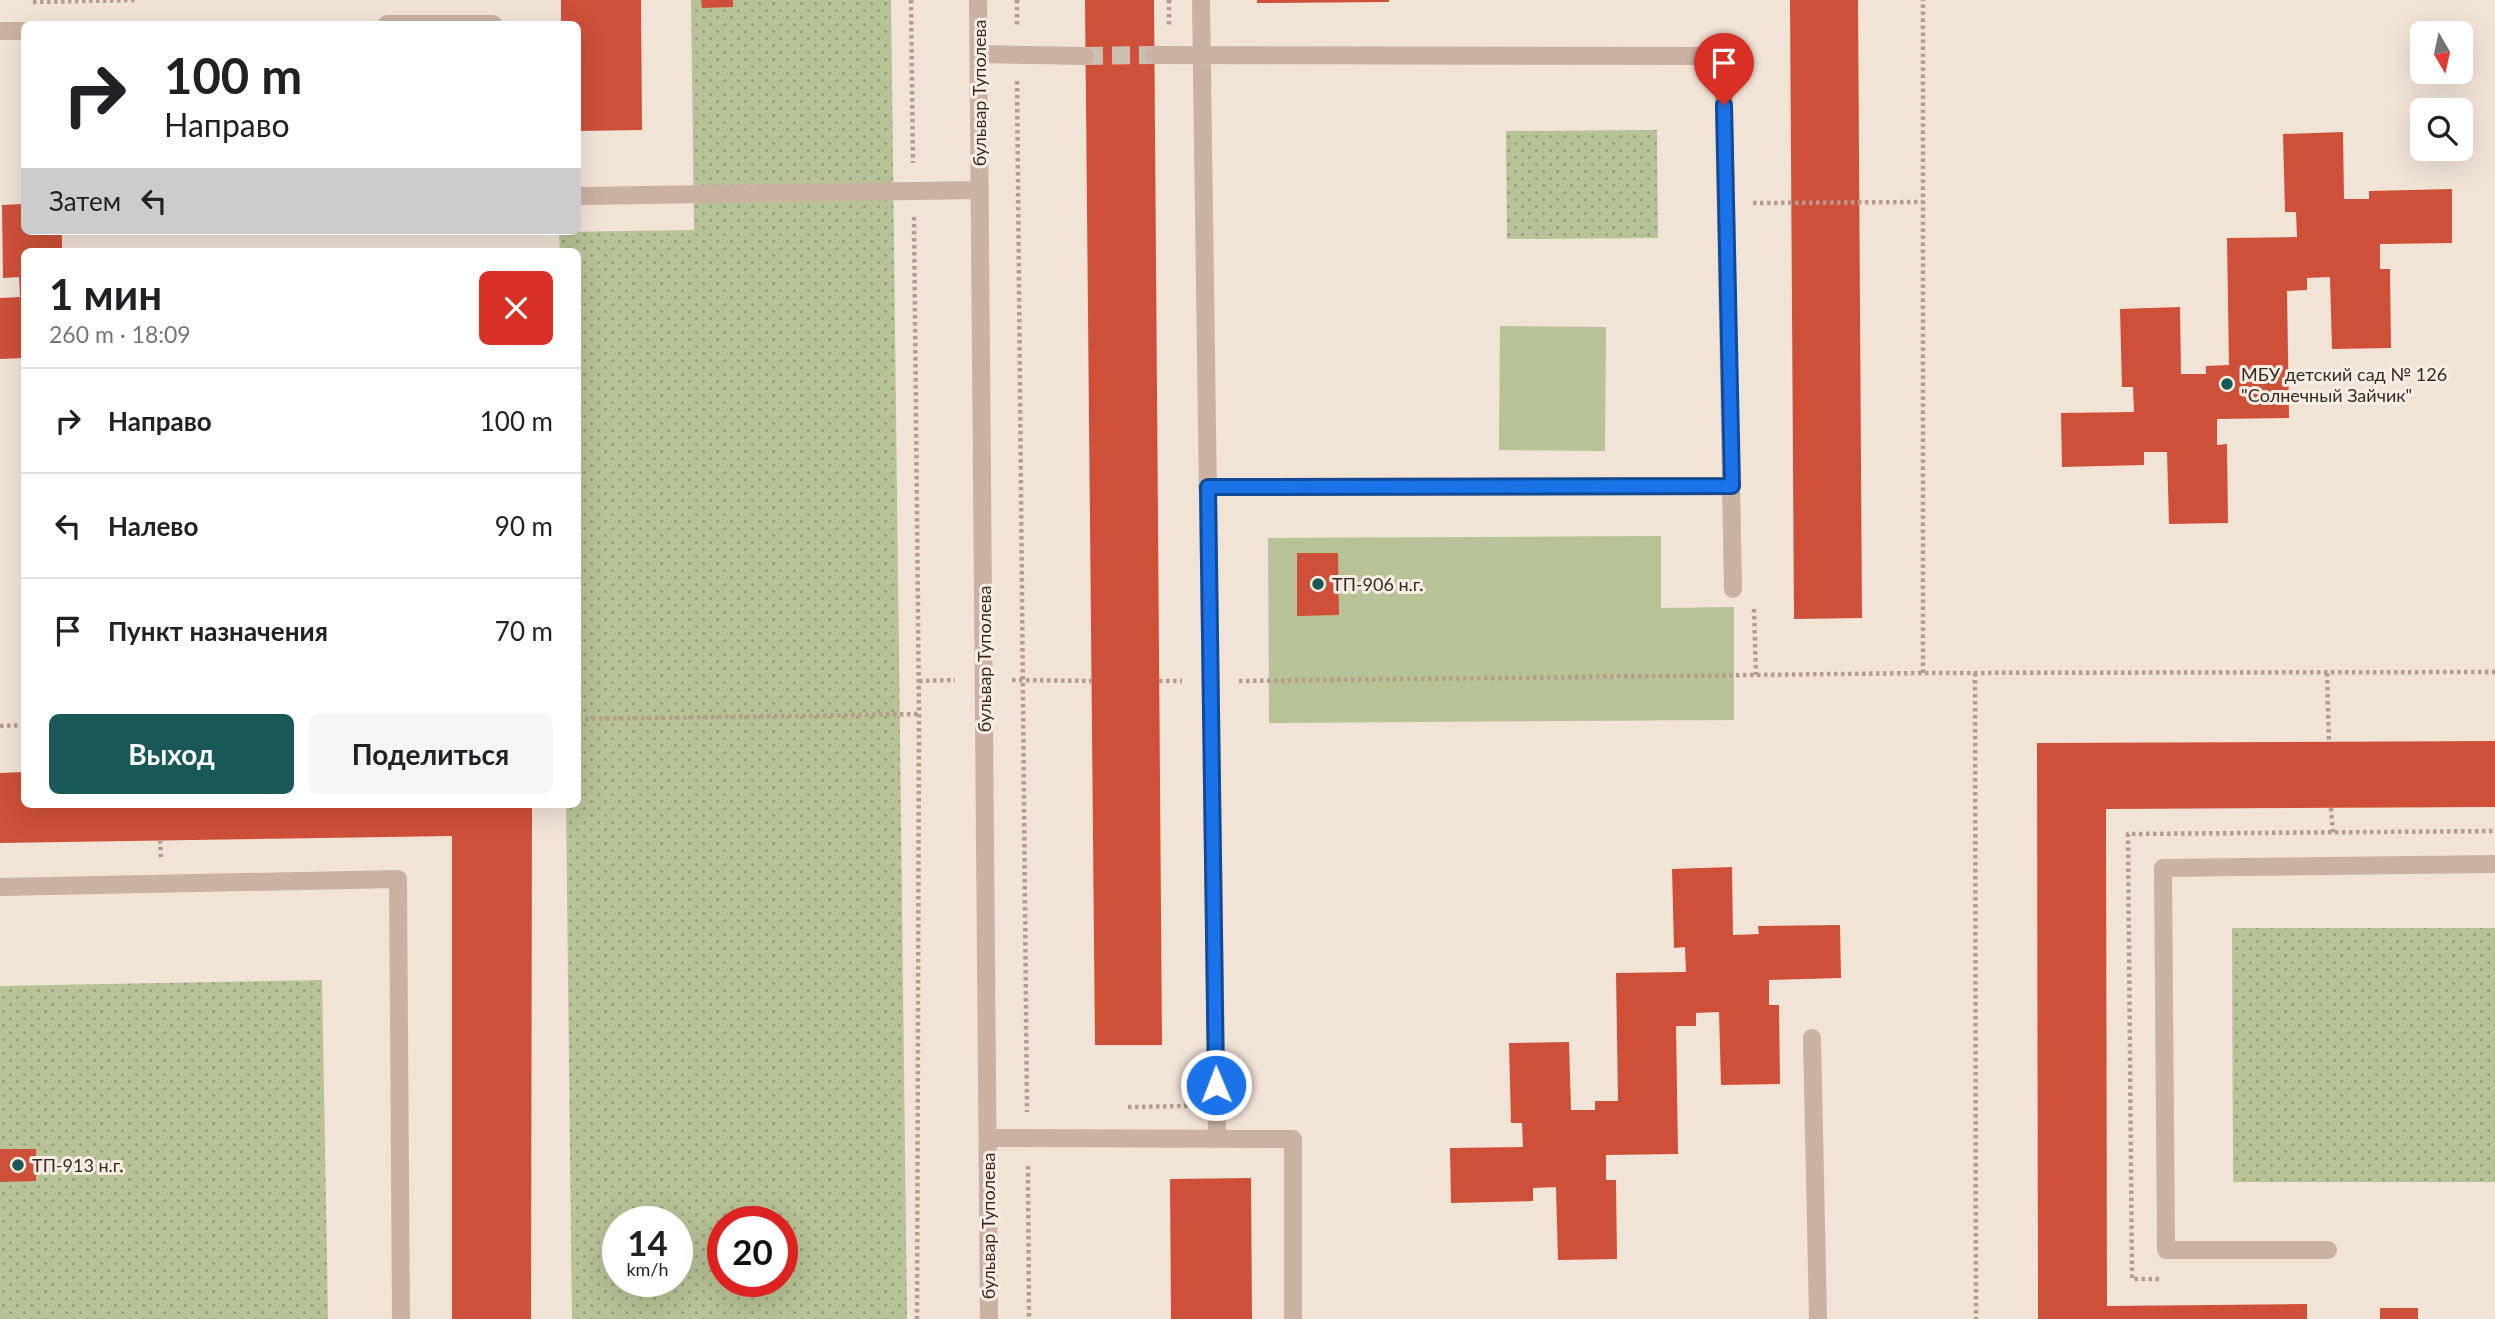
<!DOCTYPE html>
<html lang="ru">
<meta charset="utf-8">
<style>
body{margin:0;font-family:Lato,sans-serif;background:#f6f6f6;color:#202124;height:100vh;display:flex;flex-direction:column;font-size:26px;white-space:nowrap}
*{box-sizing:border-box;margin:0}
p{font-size:23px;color:#757577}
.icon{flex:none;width:38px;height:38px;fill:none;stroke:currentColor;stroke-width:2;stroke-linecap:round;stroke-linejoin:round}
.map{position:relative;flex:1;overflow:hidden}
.drawer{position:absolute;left:21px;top:248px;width:560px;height:560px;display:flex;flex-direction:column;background:#fff;border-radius:10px;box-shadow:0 7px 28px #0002}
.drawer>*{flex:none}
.hud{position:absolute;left:21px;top:21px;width:560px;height:214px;border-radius:10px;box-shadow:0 7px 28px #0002;background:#fff;color:#202124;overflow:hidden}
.needle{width:46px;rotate:171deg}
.fabs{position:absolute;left:2410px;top:21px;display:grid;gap:14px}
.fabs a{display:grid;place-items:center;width:63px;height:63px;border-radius:10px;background:#fff;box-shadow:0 7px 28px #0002;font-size:35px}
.speed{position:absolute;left:602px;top:1206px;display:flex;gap:14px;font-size:35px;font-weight:700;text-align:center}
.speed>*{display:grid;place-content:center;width:91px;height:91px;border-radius:50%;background:#fff;box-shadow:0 7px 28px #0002;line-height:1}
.speed small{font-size:18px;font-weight:400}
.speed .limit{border:10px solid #d22;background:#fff;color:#111}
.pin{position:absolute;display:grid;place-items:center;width:60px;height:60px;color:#fff;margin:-72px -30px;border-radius:50% 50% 50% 0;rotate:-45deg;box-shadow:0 0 7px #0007}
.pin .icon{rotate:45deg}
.me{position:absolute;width:77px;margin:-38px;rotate:359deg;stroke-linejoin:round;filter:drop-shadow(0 0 5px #0008)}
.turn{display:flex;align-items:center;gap:24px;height:147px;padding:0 28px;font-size:32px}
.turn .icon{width:91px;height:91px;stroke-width:2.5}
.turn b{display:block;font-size:49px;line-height:60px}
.then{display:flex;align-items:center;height:66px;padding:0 28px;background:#0003;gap:14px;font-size:26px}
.round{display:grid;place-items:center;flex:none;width:74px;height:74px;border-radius:10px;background:#f6f6f6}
.overview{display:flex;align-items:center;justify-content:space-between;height:119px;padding:0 28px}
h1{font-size:42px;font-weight:700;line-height:52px}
.primary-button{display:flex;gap:14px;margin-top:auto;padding:14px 28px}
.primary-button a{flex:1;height:80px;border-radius:10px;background:#185957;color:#fff;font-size:28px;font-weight:700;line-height:80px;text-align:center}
.primary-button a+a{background:#f6f6f6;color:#202124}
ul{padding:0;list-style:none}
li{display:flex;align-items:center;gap:21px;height:105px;padding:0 28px;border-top:2px solid #e0e0e0}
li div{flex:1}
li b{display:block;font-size:26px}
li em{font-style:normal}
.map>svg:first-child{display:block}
.green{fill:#b7c296}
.park{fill:url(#park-dots);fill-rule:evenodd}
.building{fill:#ce5039}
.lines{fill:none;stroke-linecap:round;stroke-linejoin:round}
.minor-tunnel{stroke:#ccbeb3;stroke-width:18;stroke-dasharray:18 9;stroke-linecap:butt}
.path{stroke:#b79b8c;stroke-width:4.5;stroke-dasharray:3.5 3.5;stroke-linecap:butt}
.minor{stroke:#cbb1a2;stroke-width:18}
.route-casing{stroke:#114b97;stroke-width:18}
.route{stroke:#1a73e8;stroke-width:12}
.poi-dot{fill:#185957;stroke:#faede3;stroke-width:2.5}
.labels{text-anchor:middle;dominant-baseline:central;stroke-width:6;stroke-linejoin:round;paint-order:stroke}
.street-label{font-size:18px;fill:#352925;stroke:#faede3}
.poi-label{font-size:18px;fill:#352925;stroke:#faede3;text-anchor:start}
</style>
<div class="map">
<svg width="2495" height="1319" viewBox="0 0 2495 1319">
<defs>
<pattern id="park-dots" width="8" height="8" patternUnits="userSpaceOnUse" patternTransform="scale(1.75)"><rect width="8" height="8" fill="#b7c296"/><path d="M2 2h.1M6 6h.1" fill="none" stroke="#969e7a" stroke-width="1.8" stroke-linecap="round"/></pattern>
</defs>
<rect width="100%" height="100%" fill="#f2e3d7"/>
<path class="green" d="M1500,326L1606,327L1605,451L1499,450Z
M1661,536V608L1734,607V720L1269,723L1268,538Z"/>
<path class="park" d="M691,0H891L907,1319H572L566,805H578V252H560L559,232L694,230ZM618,1222H677V1281H618ZM723,1222H782V1281H723Z
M1657,130L1658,238L1507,239L1506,131Z
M2232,928H2495V1182H2233Z
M322,980L328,1319H0V986Z"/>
<path class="building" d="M561,0H641L642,130L578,131V24H561Z
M701,0H733V7L702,8Z
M1085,0H1154L1162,1045H1095Z
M1257,0H1389V2L1257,3Z
M1790,0H1858L1862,618L1794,619Z
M2343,132L2344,199H2369V191L2452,189V243L2380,244V269H2390L2391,348L2332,349L2330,277L2307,278V290L2287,291L2289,418L2217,419V445L2227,444L2228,523L2169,524L2167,452H2144V465L2062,467L2061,413L2134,412L2133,387H2122L2120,309L2180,307L2181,374H2206V366L2229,365L2227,238L2297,237L2296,212H2285L2283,134Z
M24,204V231H62V252H24V358L0,359V298L20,297L19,277L3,278L2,205Z
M173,248V252H80V250Z
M1297,553H1338L1339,615L1297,616Z
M2495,741V807L2106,809L2107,1306L2307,1304V1319H2038L2037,743Z
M24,772V805H532L531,1319H452V836L0,843V773Z
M1732,867L1733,935L1759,934L1758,926L1840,925L1841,978L1769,980V1005H1779L1780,1084L1721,1085L1719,1012L1696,1013V1026H1676L1678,1154L1606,1155V1180H1616L1617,1259L1558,1260L1556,1187L1533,1188V1201L1451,1203L1450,1148L1523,1147L1522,1123H1511L1509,1043L1569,1042L1571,1110H1595V1101H1618L1616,973L1686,972L1685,947L1674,948L1672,869Z
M0,1149H36V1181L0,1182Z
M1251,1178L1252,1319H1171L1170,1179Z
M2380,1308H2418V1319H2380Z"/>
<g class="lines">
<path class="minor-tunnel" d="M1085,56L1154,55"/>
<path class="path" d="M911,0L913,163
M1017,0V27
M1169,0V27
M33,2L137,0
M1017,81L1027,1112
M1753,203L1923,202
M914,217L919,714L917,1319
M1754,609L1756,675
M1923,673V0
M1975,673L1976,1319
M2327,673L2329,742
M1012,680L1092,681
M919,681L955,680
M1159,681H1182
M1239,681L1923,673L2495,672
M578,719L919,714
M0,726L24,725
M2331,808L2333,833
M160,840L161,857
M1128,1107L1186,1106V1103
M1028,1166L1029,1319
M2159,1279H2132L2128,834L2495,831"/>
<path class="minor" d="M978,0L989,1319
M1201,0L1217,1138
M387,24H493
M0,31H24
M979,54L1085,56
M1154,55L1723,56L1733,589
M578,196L980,190
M1207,487L1732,486
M0,887L398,879L401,1319
M1812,1038L1818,1319
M988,1138L1293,1139V1319
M2328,1250H2166L2163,868L2495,864"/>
</g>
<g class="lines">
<g class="route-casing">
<path id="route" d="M1216,1085L1208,487L1732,486L1724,105"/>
</g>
<use href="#route" class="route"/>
</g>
<g class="poi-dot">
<circle cx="2227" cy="384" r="7"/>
<circle cx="1318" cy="584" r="7"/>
<circle cx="18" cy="1165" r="7"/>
</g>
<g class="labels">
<g class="street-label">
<text transform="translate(979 93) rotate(-90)">бульвар Туполева</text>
<text transform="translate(984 659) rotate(-90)">бульвар Туполева</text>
<text transform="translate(988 1226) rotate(-90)">бульвар Туполева</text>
</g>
<g class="poi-label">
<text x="2241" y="374">МБУ детский сад № 126<tspan x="2241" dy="21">"Cолнечный Зайчик"</tspan></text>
<text x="1332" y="584">ТП-906 н.г.</text>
<text x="32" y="1165">ТП-913 н.г.</text>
</g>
</g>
</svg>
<div class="fabs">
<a><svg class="needle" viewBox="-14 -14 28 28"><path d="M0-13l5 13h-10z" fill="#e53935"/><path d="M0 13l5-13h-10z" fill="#757577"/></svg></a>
<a><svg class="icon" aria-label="search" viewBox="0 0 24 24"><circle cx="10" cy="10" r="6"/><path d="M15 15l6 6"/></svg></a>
</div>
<div class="speed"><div>14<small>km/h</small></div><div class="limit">20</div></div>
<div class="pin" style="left:1724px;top:105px;background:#d93025"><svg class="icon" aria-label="arrive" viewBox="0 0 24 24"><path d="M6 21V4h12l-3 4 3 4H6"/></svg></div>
<svg class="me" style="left:1216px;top:1085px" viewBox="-20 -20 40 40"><circle r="17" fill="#1a73e8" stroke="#fff" stroke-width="3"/><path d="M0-11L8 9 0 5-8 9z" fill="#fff"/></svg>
<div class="hud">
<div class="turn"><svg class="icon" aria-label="right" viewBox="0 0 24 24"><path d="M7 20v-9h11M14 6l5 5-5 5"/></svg><div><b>100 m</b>Направо</div></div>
<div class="then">Затем<svg class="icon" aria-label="left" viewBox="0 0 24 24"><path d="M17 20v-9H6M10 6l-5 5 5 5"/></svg></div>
</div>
<section class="drawer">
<div class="overview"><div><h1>1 мин</h1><p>260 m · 18:09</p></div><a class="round" style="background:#d93025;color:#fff"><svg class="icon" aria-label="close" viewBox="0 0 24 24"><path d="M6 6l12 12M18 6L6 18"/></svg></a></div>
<ul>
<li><svg class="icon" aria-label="right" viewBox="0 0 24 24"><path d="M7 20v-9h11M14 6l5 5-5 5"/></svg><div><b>Направо</b></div><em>100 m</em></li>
<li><svg class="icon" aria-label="left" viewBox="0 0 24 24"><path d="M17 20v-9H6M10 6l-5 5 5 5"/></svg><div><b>Налево</b></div><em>90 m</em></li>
<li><svg class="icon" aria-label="arrive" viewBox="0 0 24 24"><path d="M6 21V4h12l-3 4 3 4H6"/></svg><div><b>Пункт назначения</b></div><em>70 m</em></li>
</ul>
<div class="primary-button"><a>Выход</a><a>Поделиться</a></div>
</section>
</div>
